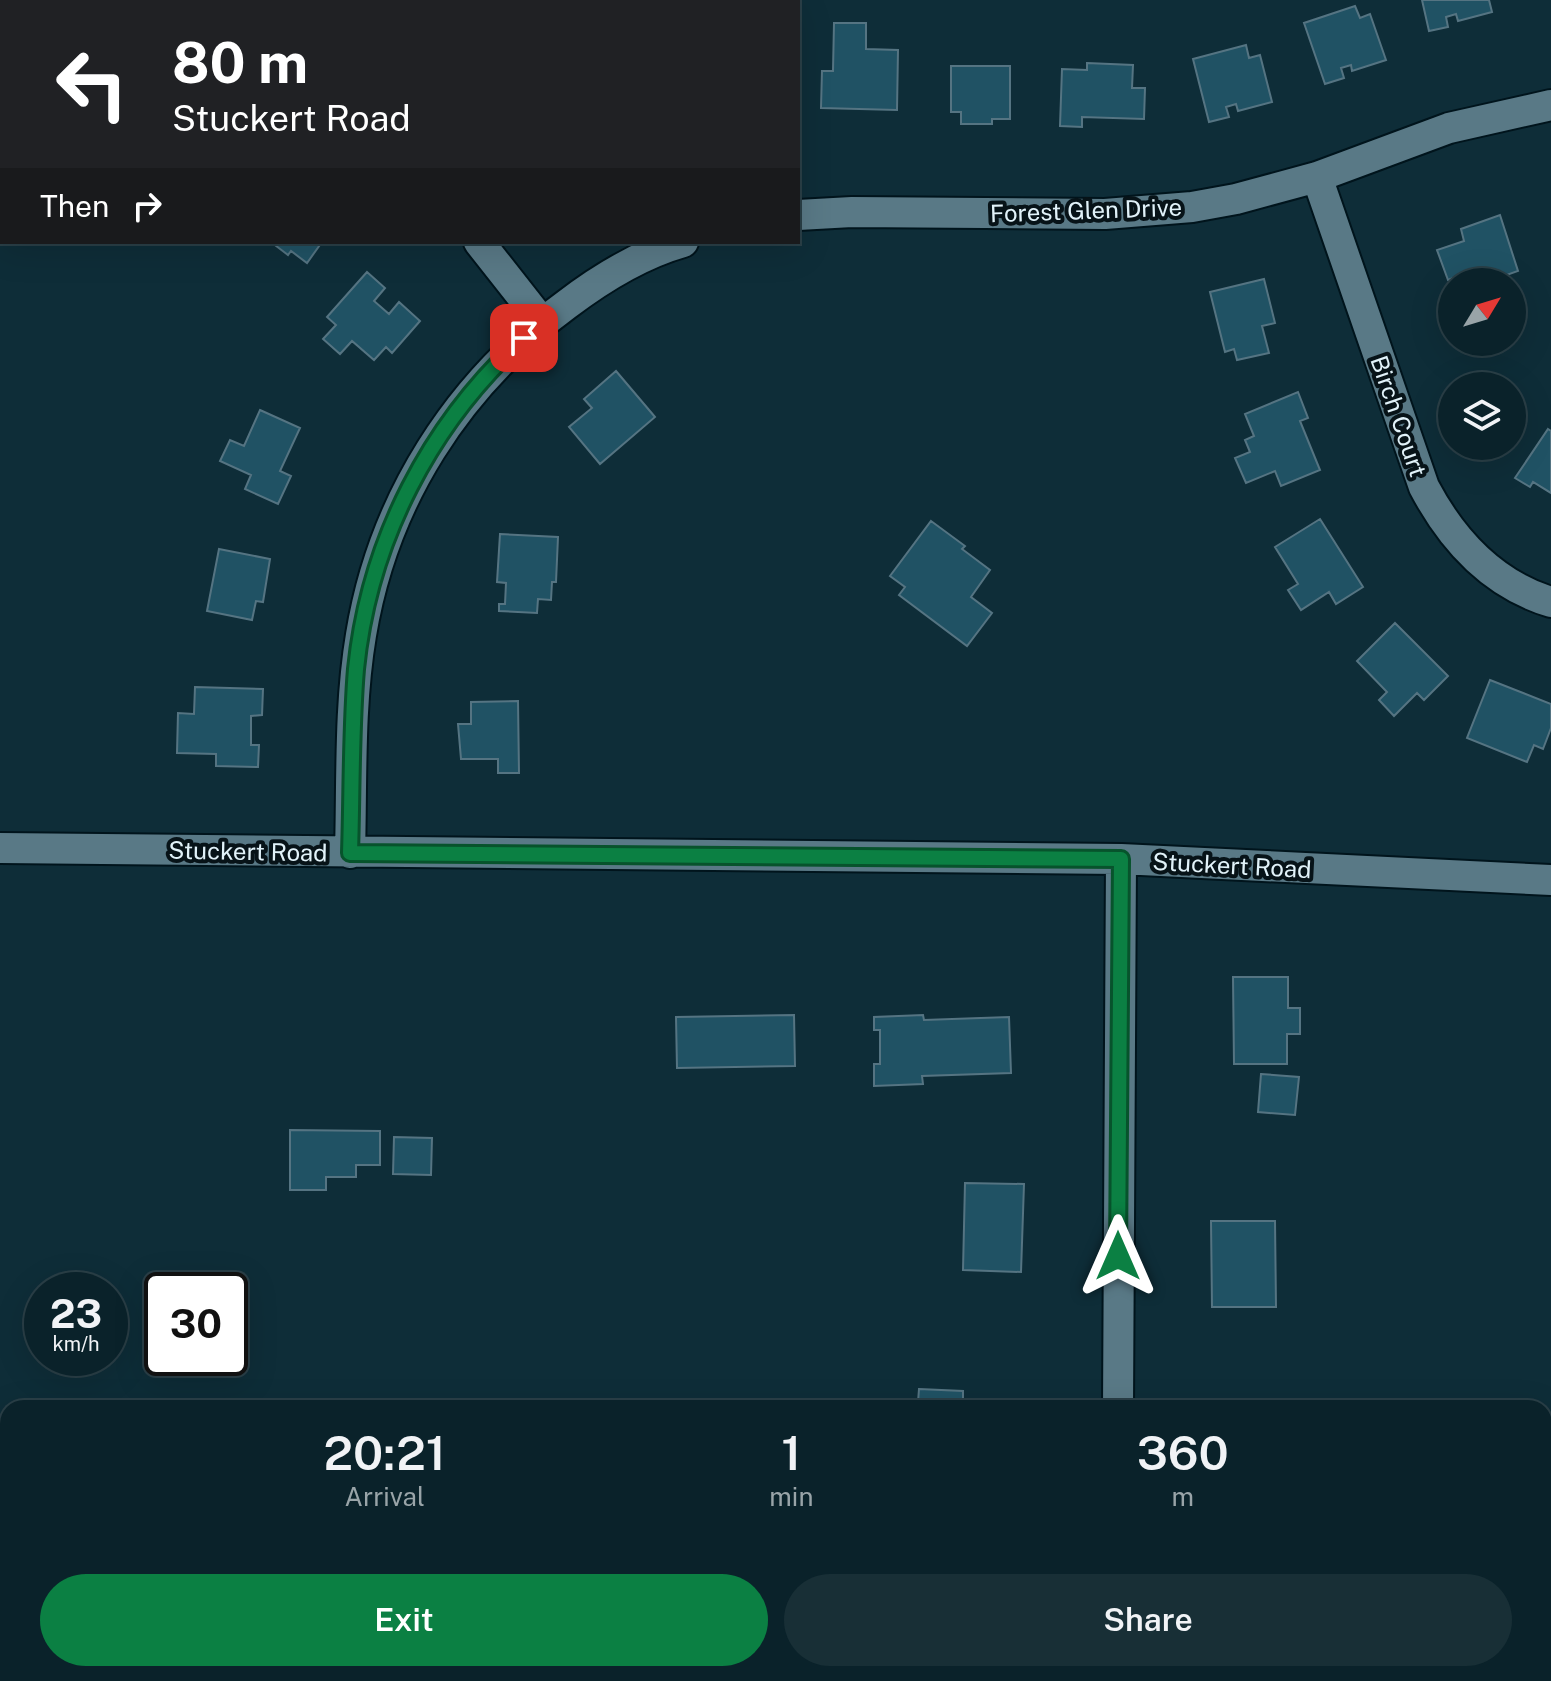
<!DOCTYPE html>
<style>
body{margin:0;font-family:"Public Sans",sans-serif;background:#182f36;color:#f1f3f6;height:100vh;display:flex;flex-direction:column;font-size:30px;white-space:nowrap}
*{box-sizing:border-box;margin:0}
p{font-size:26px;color:#99a4a8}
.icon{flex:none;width:44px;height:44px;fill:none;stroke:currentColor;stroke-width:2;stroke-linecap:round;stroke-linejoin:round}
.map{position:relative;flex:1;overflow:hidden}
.panel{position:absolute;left:0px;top:1400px;width:1552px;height:282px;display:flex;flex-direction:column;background:#0a222a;border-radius:24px 24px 0 0;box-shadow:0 8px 32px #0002,0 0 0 2px #2a3f47}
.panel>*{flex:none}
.guide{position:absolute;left:0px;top:0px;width:800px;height:244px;box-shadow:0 8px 32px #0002,0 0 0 2px #2a3f47;background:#202124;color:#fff;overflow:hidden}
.needle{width:52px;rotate:52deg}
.buttons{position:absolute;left:1438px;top:268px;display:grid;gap:16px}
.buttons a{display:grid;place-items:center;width:88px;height:88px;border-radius:50%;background:#0a222a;box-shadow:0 8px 32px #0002,0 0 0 2px #2a3f47;font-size:40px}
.speed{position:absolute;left:24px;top:1272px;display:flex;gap:16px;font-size:40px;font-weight:700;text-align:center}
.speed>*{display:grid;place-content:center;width:104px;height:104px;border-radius:50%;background:#0a222a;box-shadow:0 8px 32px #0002,0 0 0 2px #2a3f47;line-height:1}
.speed small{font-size:20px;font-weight:400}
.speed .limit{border:4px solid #111;border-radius:12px;background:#fff;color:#111}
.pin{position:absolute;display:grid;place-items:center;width:68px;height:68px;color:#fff;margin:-34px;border-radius:16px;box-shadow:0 4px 12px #0006}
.me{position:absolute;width:88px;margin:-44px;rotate:0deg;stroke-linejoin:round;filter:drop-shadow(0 0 6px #0008)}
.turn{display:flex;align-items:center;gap:28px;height:168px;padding:0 40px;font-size:36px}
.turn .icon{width:104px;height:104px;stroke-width:2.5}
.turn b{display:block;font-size:56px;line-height:68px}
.then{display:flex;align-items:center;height:76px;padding:0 40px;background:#0003;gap:16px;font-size:30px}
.eta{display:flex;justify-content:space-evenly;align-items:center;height:136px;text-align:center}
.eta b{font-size:48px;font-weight:600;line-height:56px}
.action{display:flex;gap:16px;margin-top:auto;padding:16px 40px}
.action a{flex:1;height:92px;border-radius:48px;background:#0b8043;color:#fff;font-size:32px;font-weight:600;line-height:92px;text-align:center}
.action a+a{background:#182f36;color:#f1f3f6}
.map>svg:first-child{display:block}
.building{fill:#205264;stroke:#557482;stroke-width:2}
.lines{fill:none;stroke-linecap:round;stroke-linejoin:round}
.street-casing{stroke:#00141c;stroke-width:34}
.street{stroke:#597986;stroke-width:30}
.route-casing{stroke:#07532c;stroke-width:20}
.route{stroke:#0b8043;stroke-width:14}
.labels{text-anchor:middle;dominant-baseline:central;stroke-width:8;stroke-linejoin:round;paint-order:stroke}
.street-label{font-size:24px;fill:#e1f2f9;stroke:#071318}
</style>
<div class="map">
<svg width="1551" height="1681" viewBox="0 0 1551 1681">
<rect width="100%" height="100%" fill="#0e2d38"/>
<path class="building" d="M162,0H221L161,2Z
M1422,0H1489L1492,12L1458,21L1456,14L1446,17L1448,27L1429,31Z
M1355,6L1360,18L1370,14L1386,60L1352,71L1351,65L1341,68L1344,78L1325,84L1304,23Z
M834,23H866V49L898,50L897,110L821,108L822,71H833Z
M1246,45L1249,58L1260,55L1272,102L1238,111L1236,104L1226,107L1229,117L1209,122L1193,59Z
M1087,63L1133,65L1132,88H1145L1144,119L1082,117V127L1060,126L1062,69L1087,70Z
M951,66H1010V119H992V124H961V112H951Z
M1500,215L1518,271L1487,282H1460L1458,276L1448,280L1437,250L1464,241L1461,229Z
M271,242H322L307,263L291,251L288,255Z
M367,272L385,288L374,301L389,314L399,302L420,321L392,353L386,347L374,360L352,341L340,354L323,339L336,325L327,317Z
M1264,279L1275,323L1262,326L1269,353L1237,360L1234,349L1225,352L1210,292Z
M616,371L655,417L600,464L569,427L592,408L584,399Z
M1298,392L1308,418L1300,421L1320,470L1281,486L1275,471L1246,483L1235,458L1250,452L1245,440L1254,436L1245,414Z
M260,410L300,428L280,471L291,476L278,504L245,489L251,475L220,461L230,440L244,446Z
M1548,429L1551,431V493L1533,482L1530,487L1515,478Z
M1320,519L1363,587L1336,604L1329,592L1301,610L1288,590L1298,584L1275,547Z
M931,521L965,546L962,549L990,570L971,597L992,613L967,646L899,595L905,587L890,576Z
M500,534L558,537L556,582H552L551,600L538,599L537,613L499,611V604H505L506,583L497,582Z
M219,549L270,559L263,602L256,601L252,620L207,611Z
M1395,623L1448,676L1424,700L1417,693L1394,716L1379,700L1387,692L1357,661Z
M1490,680L1551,704V728L1543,749L1534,745L1527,762L1467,738Z
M195,687L263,689L262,715L251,716V745H259L258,767L216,766V754L177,753L178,713L194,714Z
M518,701L519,773H498V759H461L458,724H471V702Z
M1233,977H1288V1008H1300V1034H1287V1064H1234Z
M794,1015L795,1066L677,1068L676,1017Z
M923,1015L924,1020L1009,1017L1011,1073L922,1076L923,1084L874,1086V1064H880V1030H874V1017Z
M1261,1074L1299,1077L1295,1115L1258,1112Z
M290,1130L380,1131V1165H356V1177H326V1190H290Z
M394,1137L432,1138L431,1175L393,1174Z
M965,1183L1024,1184L1021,1272L963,1270Z
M1211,1221H1275L1276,1307H1212Z
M919,1389L963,1391V1408H902V1402H918Z
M913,1674H965V1681H913Z"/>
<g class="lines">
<g class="street-casing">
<path id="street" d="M1317,177L1424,487C1452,540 1492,584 1551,602
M798,215L852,212L1105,214L1192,207L1236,199L1317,177L1449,128L1551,105
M479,242L542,322
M0,848L1121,859L1551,880
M350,853C352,781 349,706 361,635C383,501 457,385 566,305C600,279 641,254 683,242
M1118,1408L1121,859
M1544,1672L1548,1681
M1116,1681V1674"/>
</g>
<use href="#street" class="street"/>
</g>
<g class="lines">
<g class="route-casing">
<path id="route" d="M524,338C430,423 369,541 356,669C351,729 352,792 350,853L1121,859L1118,1256"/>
</g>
<use href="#route" class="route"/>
</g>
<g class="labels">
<g class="street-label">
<text transform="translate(1086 210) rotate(-2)">Forest Glen Drive</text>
<text transform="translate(1399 416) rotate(71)">Birch Court</text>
<text transform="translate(248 851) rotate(1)">Stuckert Road</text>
<text transform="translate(1232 865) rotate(3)">Stuckert Road</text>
</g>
</g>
</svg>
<div class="buttons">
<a><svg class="needle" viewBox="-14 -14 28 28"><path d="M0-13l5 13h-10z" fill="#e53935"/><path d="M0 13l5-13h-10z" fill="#99a4a8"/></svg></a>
<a><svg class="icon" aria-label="layers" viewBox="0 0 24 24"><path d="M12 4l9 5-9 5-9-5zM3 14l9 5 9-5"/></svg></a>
</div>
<div class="speed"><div>23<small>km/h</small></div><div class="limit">30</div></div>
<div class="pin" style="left:524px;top:338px;background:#d93025"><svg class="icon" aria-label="arrive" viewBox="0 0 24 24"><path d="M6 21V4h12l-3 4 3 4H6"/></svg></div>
<svg class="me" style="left:1118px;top:1256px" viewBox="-20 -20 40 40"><path d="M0-17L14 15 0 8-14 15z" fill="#0b8043" stroke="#fff" stroke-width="4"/></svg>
<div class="guide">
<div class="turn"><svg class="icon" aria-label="left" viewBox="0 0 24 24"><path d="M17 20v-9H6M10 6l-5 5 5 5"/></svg><div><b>80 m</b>Stuckert Road</div></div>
<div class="then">Then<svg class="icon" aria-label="right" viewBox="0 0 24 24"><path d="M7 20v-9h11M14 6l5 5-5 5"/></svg></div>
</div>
<section class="panel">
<div class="eta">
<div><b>20:21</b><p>Arrival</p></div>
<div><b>1</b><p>min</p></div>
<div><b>360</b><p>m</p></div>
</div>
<div class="action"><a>Exit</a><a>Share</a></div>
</section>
</div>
